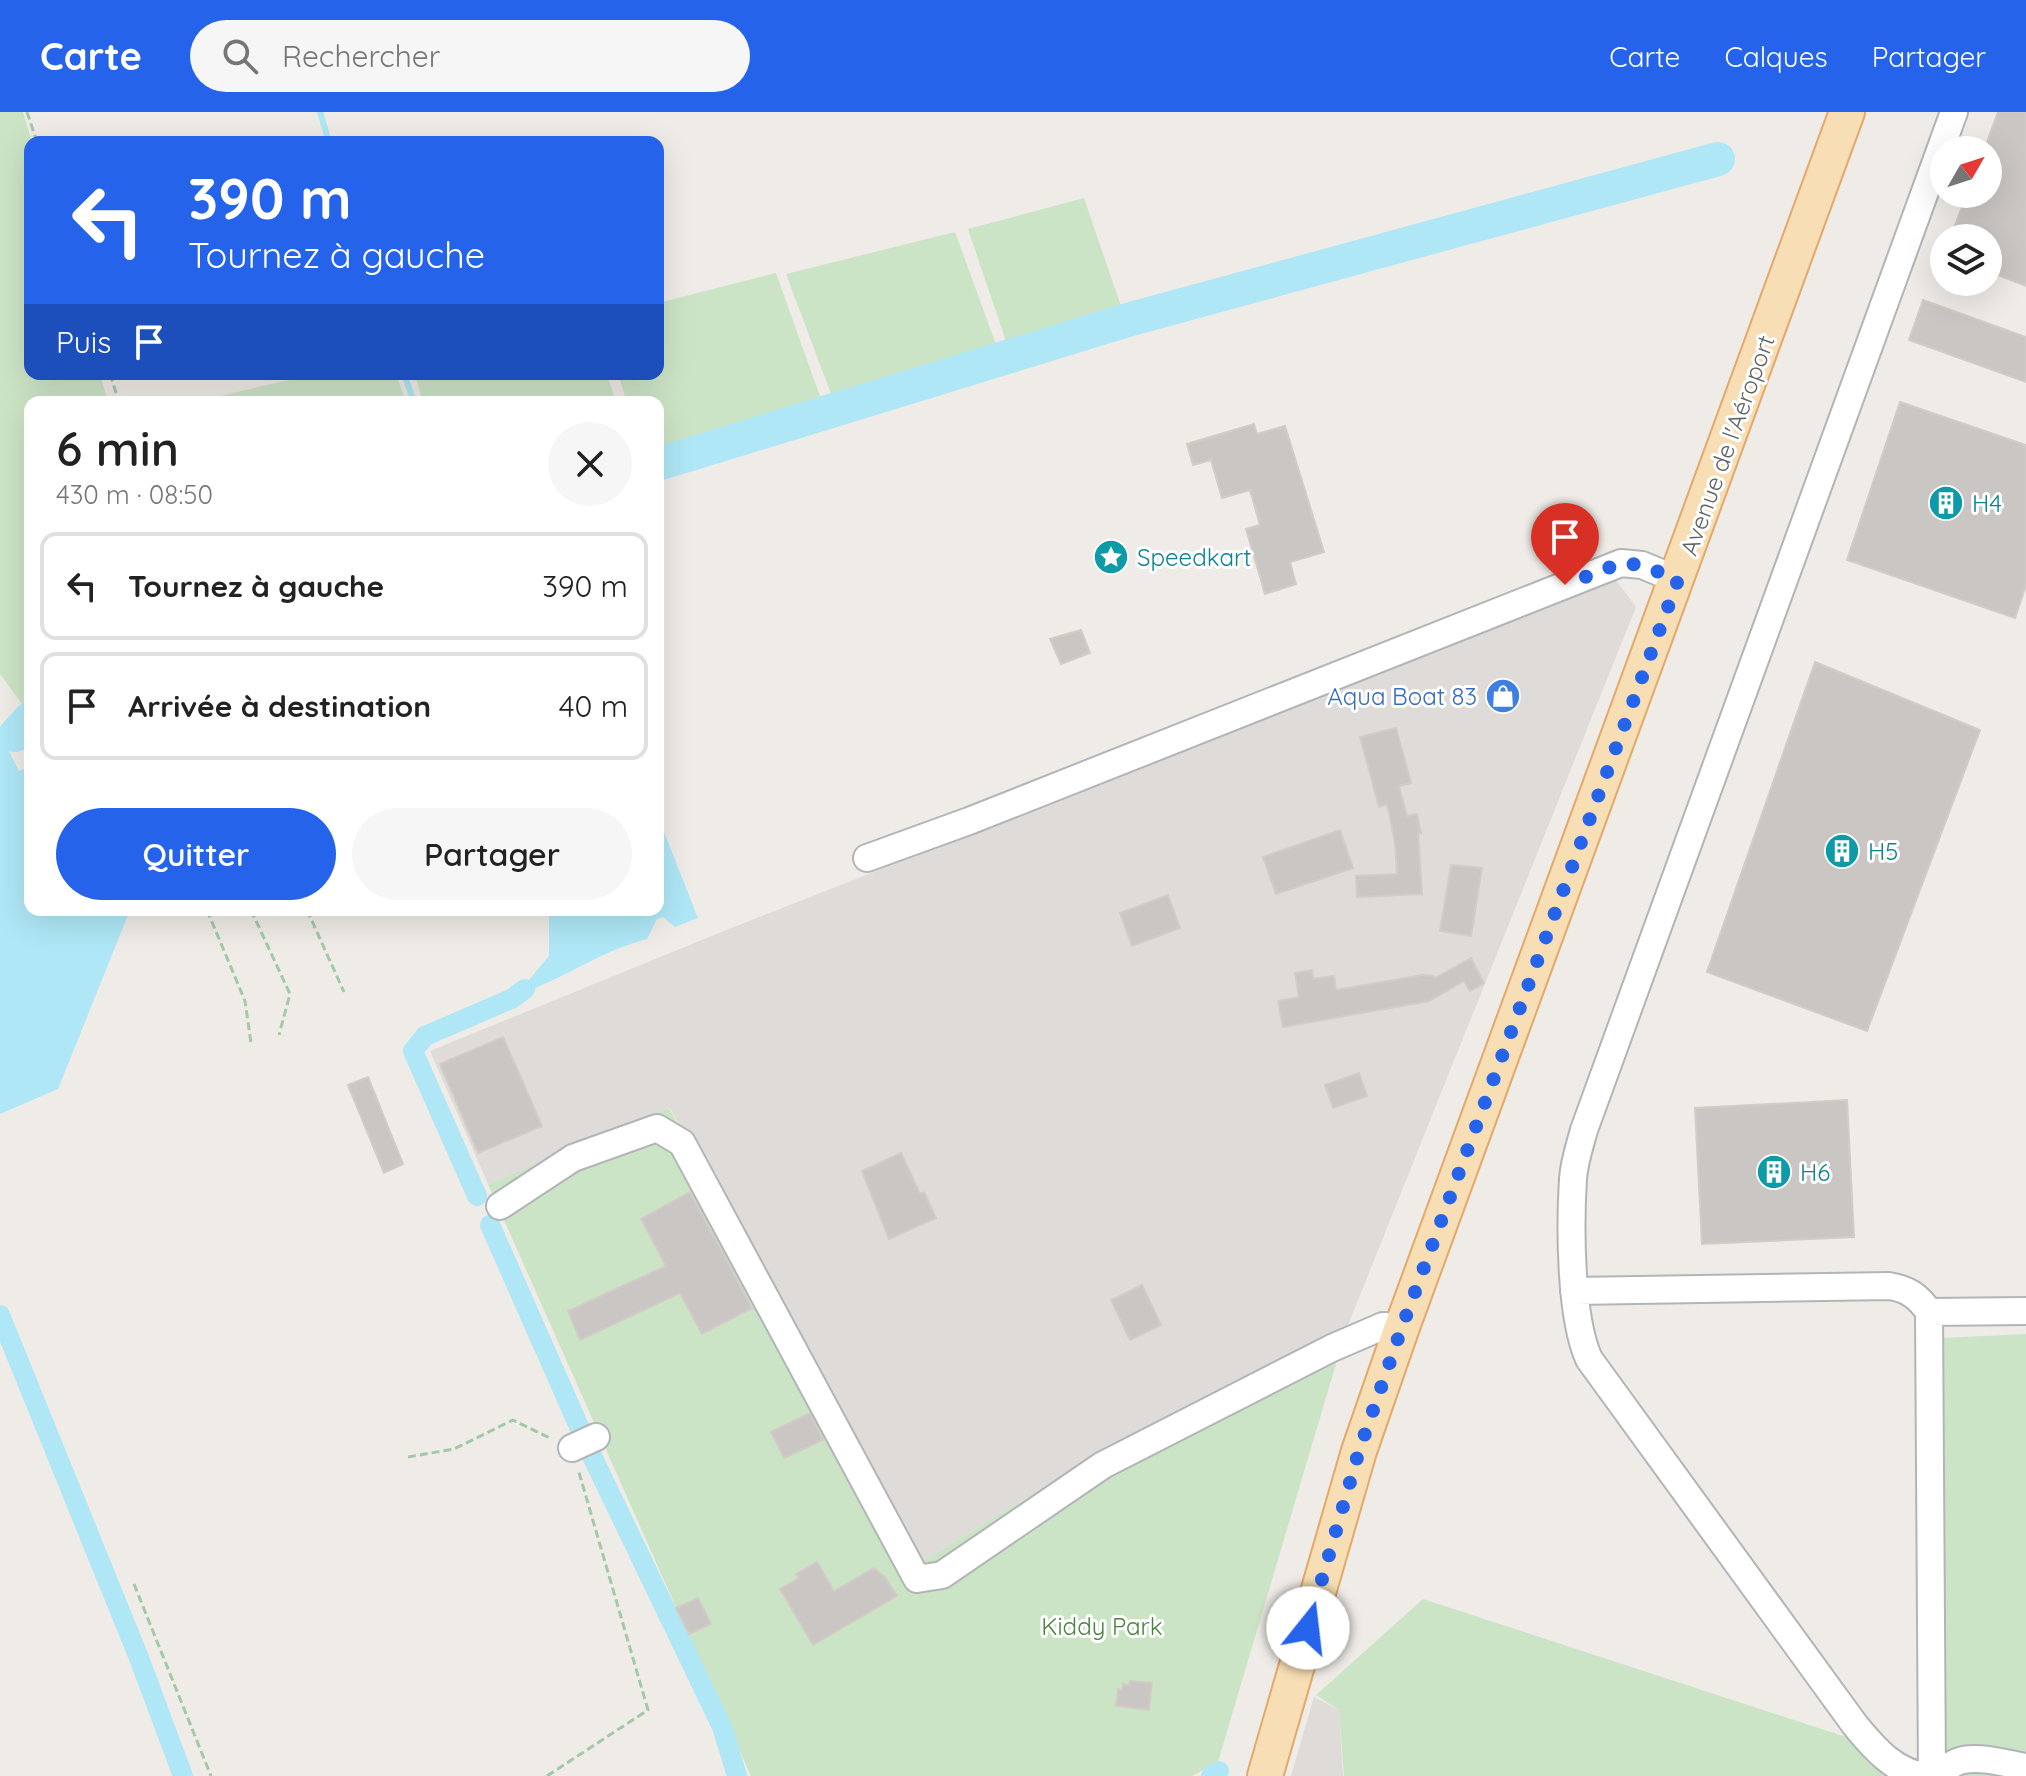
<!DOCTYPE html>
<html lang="fr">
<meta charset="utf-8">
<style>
body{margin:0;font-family:Quicksand,sans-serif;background:#f6f6f6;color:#222;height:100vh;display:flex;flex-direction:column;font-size:30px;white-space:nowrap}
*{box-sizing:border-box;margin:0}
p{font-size:26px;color:#767676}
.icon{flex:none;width:44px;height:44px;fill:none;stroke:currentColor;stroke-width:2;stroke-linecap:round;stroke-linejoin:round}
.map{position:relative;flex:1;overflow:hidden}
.panel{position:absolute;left:24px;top:284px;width:640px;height:520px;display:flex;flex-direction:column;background:#fff;border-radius:16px;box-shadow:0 8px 32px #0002}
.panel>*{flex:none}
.hud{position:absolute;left:24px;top:24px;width:640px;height:244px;border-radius:16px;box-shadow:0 8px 32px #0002;background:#2563eb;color:#fff;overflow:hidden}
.needle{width:52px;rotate:51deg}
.buttons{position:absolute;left:1930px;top:24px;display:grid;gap:16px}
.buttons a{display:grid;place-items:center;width:72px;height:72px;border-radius:50%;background:#fff;box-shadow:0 8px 32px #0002;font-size:40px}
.pin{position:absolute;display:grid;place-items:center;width:68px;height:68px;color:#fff;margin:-82px -34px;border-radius:50% 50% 50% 0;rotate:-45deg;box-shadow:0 0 8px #0007}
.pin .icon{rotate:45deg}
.me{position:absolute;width:88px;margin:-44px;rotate:16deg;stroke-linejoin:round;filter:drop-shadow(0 0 6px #0008)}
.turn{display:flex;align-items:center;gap:28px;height:168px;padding:0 32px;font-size:36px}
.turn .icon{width:104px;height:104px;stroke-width:2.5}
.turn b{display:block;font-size:56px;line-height:68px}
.then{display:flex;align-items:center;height:76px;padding:0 32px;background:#0003;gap:16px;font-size:30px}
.round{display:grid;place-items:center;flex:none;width:84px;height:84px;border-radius:42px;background:#f6f6f6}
.headline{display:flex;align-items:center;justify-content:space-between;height:136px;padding:0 32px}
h1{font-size:48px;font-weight:600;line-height:60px}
.cta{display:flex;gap:16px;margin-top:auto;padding:16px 32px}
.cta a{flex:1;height:92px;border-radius:48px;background:#2563eb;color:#fff;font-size:32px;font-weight:600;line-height:92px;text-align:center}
.cta a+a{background:#f6f6f6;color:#222}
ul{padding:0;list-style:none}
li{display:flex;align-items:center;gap:24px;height:108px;margin:0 16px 12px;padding:0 16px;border:4px solid #e0e0e0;border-radius:16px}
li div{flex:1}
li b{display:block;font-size:30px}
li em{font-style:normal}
header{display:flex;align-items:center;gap:48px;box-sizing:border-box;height:112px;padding:0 40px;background:#2563eb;color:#fff}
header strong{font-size:38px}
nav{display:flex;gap:44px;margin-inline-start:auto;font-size:28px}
.search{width:560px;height:72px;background:#f6f6f6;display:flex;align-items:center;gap:20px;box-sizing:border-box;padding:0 28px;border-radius:44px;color:#767676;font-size:30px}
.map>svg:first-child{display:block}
.industrial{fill:#dedbd9}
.green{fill:#cce4c6}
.water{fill:#afe7f6}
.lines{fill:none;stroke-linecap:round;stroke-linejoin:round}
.stream{stroke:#afe7f6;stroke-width:6}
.canal{stroke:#afe7f6;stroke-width:20}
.river{stroke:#afe7f6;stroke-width:34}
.building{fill:#cac6c3;stroke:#d3ccc6;stroke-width:2}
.minor-casing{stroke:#b2b5b7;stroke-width:30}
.major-casing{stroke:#e3a86b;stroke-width:38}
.path{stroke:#a3c9a6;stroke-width:3;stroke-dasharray:8 4;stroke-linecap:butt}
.minor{stroke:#fff;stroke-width:26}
.major{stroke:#f7deb4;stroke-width:34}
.route{stroke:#2563eb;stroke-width:14;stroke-dasharray:0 25.2}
.labels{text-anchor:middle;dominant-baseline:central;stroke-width:6;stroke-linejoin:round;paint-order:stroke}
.street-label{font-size:24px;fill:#5e6365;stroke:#fff}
.culture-label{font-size:24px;fill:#0d838f;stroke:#fff;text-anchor:start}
.shop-label{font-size:24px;fill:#366cbe;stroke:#fff;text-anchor:end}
.park-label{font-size:24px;fill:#4b833f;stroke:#fff}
</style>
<header>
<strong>Carte</strong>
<div class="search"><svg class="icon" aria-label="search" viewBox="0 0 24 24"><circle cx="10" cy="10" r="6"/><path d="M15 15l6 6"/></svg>Rechercher</div>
<nav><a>Carte</a><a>Calques</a><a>Partager</a></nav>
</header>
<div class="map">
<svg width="2026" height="1664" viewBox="0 0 2026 1664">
<rect width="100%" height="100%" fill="#efebe7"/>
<path class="industrial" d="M1616,468L1636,495L1346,1218L1129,1324L919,1451L670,996L488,1072L430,939L719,821Z
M1314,1585L1339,1598L1343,1664H1291Z"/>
<path class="green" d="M0,0H23L32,30H30V262H100L108,290H30V593L25,596L0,562Z
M1084,86L1123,200L1008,235L968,117Z
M955,120L998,238L834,290L786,162Z
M776,161L822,290L658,340V290H627L618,262H658V191Z
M315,262H396L406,290H194Z
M415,262H607L616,290H423Z
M669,996L919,1451L1129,1324L1346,1218L1218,1650L1192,1664H751L488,1072Z
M2026,1222V1664H1944L1942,1226Z
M1423,1487L1846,1625L1884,1664H1344L1339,1598L1316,1583Z"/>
<path class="water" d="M0,622L19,659L30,654V798H130L58,977L0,1002Z
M658,705L698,806L675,815L663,805L657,807L647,827C604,838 569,863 528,879L523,875L549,844V798H658Z"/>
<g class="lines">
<path class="stream" d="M320,0L329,30
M404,262L414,290"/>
<path class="canal" d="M477,1084L413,939L425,924L511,887L525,877
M490,1113L592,1344L722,1615L737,1664
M0,1203L139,1546L183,1664
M1211,1664L1219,1659"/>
<path class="river" d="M658,352L1131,207L1718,47
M15,623L30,607"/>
</g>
<path class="building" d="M1998,0H2026V174L1988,159V126H1950L1967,82H1988V38H1984Z
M1923,188L2026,225V270L1909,228Z
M1900,290L2026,333V473L2015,506L1847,448Z
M1254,312L1257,322L1285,314L1324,440L1290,450L1296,472L1265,482L1246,417L1260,413L1250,378L1222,386L1211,348L1193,353L1187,332Z
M1081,518L1090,541L1061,552L1050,527Z
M1815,550L1980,618L1867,919L1707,860Z
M1396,616L1411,671L1399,674L1407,704L1417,702L1421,721H1418L1422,782L1357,785L1356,764L1397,762L1395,731L1387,692L1379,695L1360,625Z
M1340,718L1353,756L1276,782L1263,745Z
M1451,753L1482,756L1471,824L1440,819Z
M1168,783L1180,816L1132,834L1120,801Z
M1471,846L1484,871L1470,879L1464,869L1429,889L1283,915L1278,889L1299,885L1295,861L1312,858L1313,867L1334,864L1336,878L1423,863L1433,864L1435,866Z
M503,925L542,1014L478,1041L440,952Z
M1359,961L1367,984L1333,996L1325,973Z
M368,965L403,1052L384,1061L348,973Z
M1847,988L1854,1125L1702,1132L1695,996Z
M901,1041L920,1082L924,1080L936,1106L889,1127L862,1059Z
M690,1080L752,1196L702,1222L680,1181L580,1228L568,1199L666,1154L641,1107Z
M1142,1173L1161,1213L1130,1228L1111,1188Z
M810,1301L823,1328L784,1346L771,1320Z
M817,1450L834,1479L874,1456L885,1465L897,1484L813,1533L780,1477L799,1466L796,1462Z
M698,1486L711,1512L689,1522L676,1496Z
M1130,1569L1152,1571L1149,1598L1116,1594L1118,1577L1122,1578L1123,1572L1129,1573Z"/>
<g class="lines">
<g class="minor-casing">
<path id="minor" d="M1954,0L1584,1018C1580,1033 1574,1050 1573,1067C1570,1114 1570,1205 1589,1247L1855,1613C1873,1635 1897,1664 1930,1664C1941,1662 1951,1650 1963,1648C1983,1644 2007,1652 2026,1655
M867,746L969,709L1621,451L1642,453L1678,468
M500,1094L573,1046L657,1016L682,1031L917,1467L942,1463L1103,1353L1332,1236L1383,1214L1402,1215
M1574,1179L1889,1174C1908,1177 1918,1184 1929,1200L1932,1664
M1929,1200L2026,1199
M572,1336L596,1325"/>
</g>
<g class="major-casing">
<path id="major" d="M1265,1664L1359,1339L1402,1215L1847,0"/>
</g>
<path class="path" d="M27,0L37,30
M110,262L119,290
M207,798L245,889L251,931
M251,798L290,882L279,923
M307,798L344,880
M408,1345L454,1337L513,1308L552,1327
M134,1472L211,1664
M547,1664L648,1598L578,1357"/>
<use href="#minor" class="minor"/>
<use href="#major" class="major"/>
</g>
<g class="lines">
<path class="route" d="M1308,1516L1359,1339L1402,1215L1678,468L1642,453L1621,451L1565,473"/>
</g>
<defs>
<g id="building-disc" transform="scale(1.8)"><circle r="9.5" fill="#0f9aa8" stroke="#fff"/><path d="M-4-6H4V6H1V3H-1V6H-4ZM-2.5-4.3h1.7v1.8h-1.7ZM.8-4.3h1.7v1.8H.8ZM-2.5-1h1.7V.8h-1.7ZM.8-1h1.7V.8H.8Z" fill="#fff"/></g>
<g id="sight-disc" transform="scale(1.8)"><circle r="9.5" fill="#0f9aa8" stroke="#fff"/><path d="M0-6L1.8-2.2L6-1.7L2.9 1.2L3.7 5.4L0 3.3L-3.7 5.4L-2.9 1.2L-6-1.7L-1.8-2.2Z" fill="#fff"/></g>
<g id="shop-disc" transform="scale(1.8)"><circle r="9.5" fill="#3f7fe0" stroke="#fff"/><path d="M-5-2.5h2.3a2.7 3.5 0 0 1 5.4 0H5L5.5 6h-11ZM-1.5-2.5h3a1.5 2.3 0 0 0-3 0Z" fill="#fff"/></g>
</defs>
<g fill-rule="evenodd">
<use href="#building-disc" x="1946" y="391"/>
<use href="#sight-disc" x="1111" y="445"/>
<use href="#shop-disc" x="1503" y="584"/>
<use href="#building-disc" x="1842" y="739"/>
<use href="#building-disc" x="1774" y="1060"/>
</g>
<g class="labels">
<g class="street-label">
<text transform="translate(1727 333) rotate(-70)">Avenue de l'Aéroport</text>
</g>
<g class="culture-label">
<text x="1972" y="391">H4</text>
<text x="1137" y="445">Speedkart</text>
<text x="1868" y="739">H5</text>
<text x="1800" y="1060">H6</text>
</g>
<g class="shop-label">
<text x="1477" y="584">Aqua Boat 83</text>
</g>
<g class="park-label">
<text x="1102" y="1514">Kiddy Park</text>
</g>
</g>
</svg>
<div class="buttons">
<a><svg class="needle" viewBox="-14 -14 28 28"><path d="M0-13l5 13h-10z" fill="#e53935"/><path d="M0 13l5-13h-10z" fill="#767676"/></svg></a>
<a><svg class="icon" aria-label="layers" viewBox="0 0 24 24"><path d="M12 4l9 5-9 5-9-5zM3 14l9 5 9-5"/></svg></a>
</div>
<div class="pin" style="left:1565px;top:473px;background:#d93025"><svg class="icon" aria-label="arrive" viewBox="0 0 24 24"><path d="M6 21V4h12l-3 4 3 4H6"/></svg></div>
<svg class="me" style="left:1308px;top:1516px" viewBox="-20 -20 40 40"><circle r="19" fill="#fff"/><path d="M0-13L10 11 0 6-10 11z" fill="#2563eb"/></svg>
<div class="hud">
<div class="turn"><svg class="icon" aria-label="left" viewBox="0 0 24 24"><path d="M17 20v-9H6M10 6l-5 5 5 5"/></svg><div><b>390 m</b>Tournez à gauche</div></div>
<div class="then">Puis<svg class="icon" aria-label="arrive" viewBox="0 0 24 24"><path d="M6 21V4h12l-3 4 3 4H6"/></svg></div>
</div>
<section class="panel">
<div class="headline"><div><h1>6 min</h1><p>430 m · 08:50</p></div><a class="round"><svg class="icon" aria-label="close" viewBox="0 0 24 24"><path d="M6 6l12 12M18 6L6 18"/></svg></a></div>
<ul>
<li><svg class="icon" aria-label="left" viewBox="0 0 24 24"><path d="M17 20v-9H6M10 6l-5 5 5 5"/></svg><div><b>Tournez à gauche</b></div><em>390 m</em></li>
<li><svg class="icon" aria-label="arrive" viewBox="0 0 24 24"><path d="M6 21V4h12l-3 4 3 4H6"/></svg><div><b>Arrivée à destination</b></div><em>40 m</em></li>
</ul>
<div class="cta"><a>Quitter</a><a>Partager</a></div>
</section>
</div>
